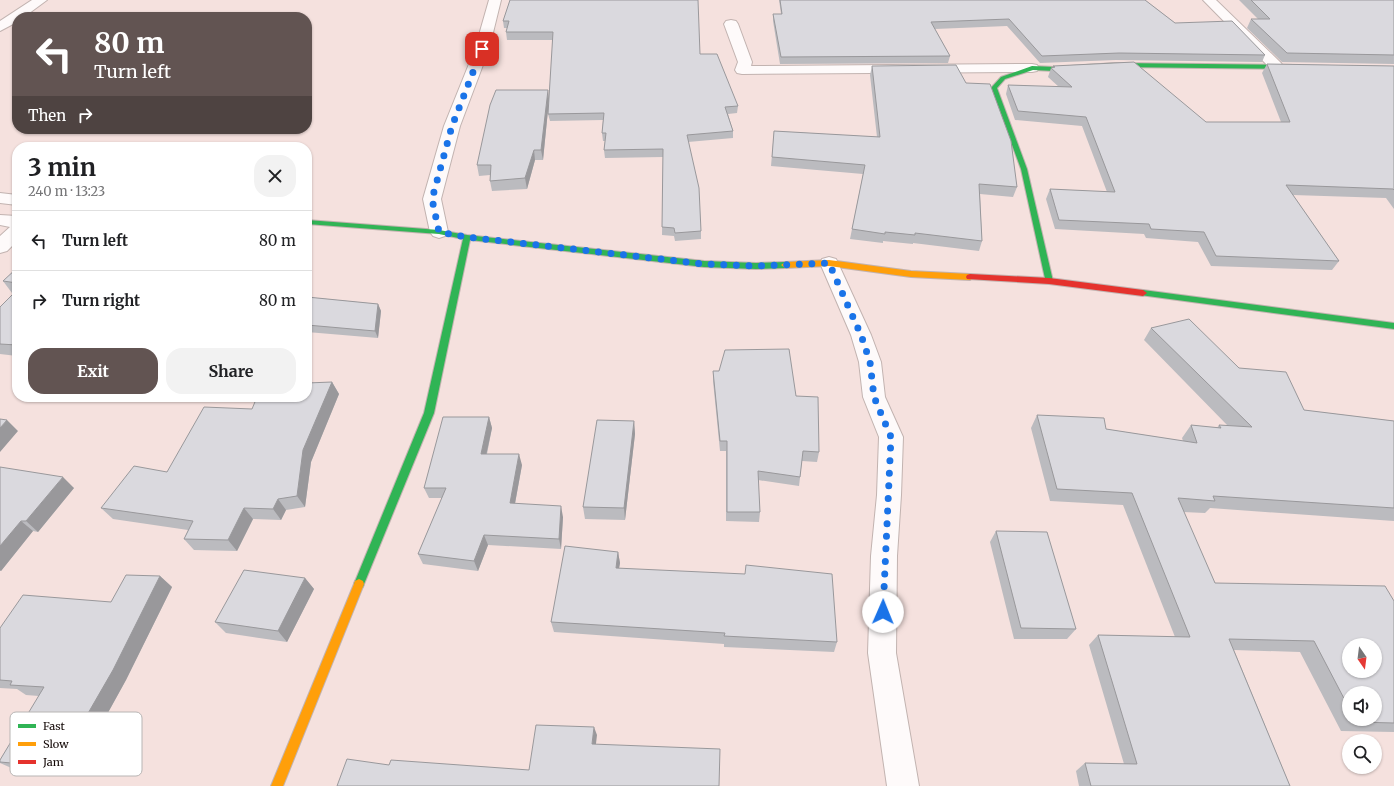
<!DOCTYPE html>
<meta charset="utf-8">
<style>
body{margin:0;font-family:Merriweather,serif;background:#f2f2f2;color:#202124;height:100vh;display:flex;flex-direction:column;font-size:15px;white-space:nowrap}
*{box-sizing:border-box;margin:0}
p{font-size:13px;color:#757577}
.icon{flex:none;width:22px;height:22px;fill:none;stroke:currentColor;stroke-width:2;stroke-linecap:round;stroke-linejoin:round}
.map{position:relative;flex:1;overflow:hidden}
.panel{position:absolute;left:12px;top:142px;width:300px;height:260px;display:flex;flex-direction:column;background:#fff;border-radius:16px;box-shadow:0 1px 3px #0004}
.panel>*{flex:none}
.guide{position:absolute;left:12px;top:12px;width:300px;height:122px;border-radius:16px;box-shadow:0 1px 3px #0004;background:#625452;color:#fff;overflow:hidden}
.needle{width:26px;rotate:166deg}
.fabs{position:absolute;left:1342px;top:638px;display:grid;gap:8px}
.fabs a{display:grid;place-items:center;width:40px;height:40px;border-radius:50%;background:#fff;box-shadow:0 1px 3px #0004;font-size:20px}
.pin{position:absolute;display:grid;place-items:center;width:34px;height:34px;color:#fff;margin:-17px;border-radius:8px;box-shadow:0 2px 6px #0006}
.me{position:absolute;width:44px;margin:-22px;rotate:1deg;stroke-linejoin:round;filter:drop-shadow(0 0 3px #0008)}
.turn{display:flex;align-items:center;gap:14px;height:84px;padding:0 16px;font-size:18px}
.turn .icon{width:52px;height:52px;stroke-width:2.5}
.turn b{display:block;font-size:28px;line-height:34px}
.then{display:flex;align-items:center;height:38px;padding:0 16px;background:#0003;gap:8px;font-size:15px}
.round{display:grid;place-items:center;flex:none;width:42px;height:42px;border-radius:16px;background:#f2f2f2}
.overview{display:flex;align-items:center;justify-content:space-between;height:68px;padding:0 16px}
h1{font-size:24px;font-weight:700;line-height:30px}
.primary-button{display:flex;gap:8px;margin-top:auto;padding:8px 16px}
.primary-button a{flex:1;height:46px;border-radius:16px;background:#625452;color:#fff;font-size:16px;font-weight:700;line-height:46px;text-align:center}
.primary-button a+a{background:#f2f2f2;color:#202124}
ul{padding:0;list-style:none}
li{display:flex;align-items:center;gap:12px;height:60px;padding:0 16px;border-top:1px solid #e0e0e0}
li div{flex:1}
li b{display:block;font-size:15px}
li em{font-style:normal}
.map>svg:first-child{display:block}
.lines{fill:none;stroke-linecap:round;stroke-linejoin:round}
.street-casing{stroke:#c2b3b0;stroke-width:2}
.fast-casing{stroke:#c2b3b0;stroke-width:2}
.slow-casing{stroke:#c2b3b0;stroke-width:2}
.jam-casing{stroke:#c2b3b0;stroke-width:2}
.street{fill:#fefafa;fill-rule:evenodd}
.fast{fill:#30b455;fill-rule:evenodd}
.slow{fill:#ff9f0a;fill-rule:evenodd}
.jam{fill:#e5322d;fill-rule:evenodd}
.wall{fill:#bbbbbf;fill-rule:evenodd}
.shaded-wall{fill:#99989b}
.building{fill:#dad9de;stroke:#99989b;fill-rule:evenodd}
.route{stroke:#1a73e8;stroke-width:7;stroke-dasharray:0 12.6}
.key{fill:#fff;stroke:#b8b5b4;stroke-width:1}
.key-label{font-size:11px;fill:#130806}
</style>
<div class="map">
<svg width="1394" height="786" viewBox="0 0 1394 786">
<rect width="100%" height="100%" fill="#f5e1de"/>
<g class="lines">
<g class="street-casing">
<path id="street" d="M32,0H47L24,17H17V22L0,31V21Z
M489,0H501L489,49L460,126L441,199L448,232L445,236L439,238L433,236L430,232L423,199L444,126L475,49Z
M1203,0H1216L1281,63L1283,66L1281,69H1271Z
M731,20L736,21L738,24L752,62L751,66L1032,64L1037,65L1039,68L1037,71L1032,72L742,74L737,73L735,70L738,62L724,24L726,21Z
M0,193L17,195V205L0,203Z
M0,215L17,216V241L7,251L0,253V236L10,227L0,225Z
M829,257L836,259L838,263L871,335L881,362L885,397L903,437L901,495L897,556L896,653L919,786H887L868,653L871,556L877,495L879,437L863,397L859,362L851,335L820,263L822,259Z"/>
</g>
<g class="fast-casing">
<path id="fast" d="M1116,63L1295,65L1298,67L1295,69L1116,67L1055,71L1033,70L1005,79L997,88L1027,169L1053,281L1052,283H1046L1021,169L991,88L1001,77L1032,66L1055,67Z
M307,220L439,230L467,235L704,261L756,263L785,262L789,265L785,268L756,269L704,267L470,240L434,413L364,584L363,587L359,589L355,587L354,584L424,413L463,239L439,234L307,224Z
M1143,290L1394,323V329L1140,295L1139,293L1140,291Z"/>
</g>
<g class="slow-casing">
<path id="slow" d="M829,260L911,271L970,274L974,277L970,280L911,277L829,266L785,268L781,265L785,262Z
M359,579L363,581L364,584L283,786H271L354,584L355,581Z"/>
</g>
<g class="jam-casing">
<path id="jam" d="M970,274L1049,278L1143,290L1147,293L1143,296L1049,284L967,279L966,277L967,275Z"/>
</g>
<use href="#street" class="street"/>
<use href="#fast" class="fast"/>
<use href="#slow" class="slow"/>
<use href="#jam" class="jam"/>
</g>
<path class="wall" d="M510,0L700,54L738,106L737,113L728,114L733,131V138L688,142L701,231V239L675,241L674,236L662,235L663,157L605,158L604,150L605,141H603L602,133L603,120L550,121L548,114L553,40H507L506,32L507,28H504L503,21Z
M779,0H1145L1175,23L1265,55L1262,62L1116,60L1040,63L1007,26L935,29L950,56L948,63L780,64L773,21V14H781Z
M1239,0H1394V64L1282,62L1247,28L1251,19H1258Z
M1267,64L1394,66V209L1386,198L1293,195L1339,261L1332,270L1211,266L1198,242L1146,238L1144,234L1055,229L1046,199L1050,189L1107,192L1082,126L1015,120L1006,94L1008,85L1059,87L1048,77L1051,68H1053V66L1206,122H1281L1262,73Z
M872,66L1017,187L1013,197L980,194L982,241L979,251L913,243V244L883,241V243L850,239L863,174L771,166L774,131L877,137L870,75Z
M548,90L549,100L543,160H535L527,189L492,191L490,181V175L479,176L477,165Z
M17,268V356L0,354V307L14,293H12L3,281Z
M307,297L378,304L381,311L378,338L307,332Z
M1151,328L1239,368L1304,410L1394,421V521L1210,508L1205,513L1183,512L1215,583L1394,601V732L1341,731L1300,652L1234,650L1290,786H1079L1076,771L1085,763L1124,764L1089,645L1098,635L1175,637L1123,505L1050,501L1031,428L1037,415L1106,429L1183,441L1182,438L1191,425L1217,428L1219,425L1228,426L1144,340ZM1349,693L1375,719H1349Z
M713,371L796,396L819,452L817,462L802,461L799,486L758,480L760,512L759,522L726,521V451H720L713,381Z
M332,382L339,394L311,462L305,507L286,510L281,520L253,519L237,551L194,550L184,539L188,530L113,519L101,508L167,472L252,409Z
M489,417L492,428L487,454L522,465L515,504L563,517L561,549L488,545L478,571L423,564L418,554L442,498H429L424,488Z
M634,421L635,434L625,520L585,519L583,507Z
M0,467L74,488L38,532L33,531L1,571H0Z
M996,531L1076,629L1067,639H1014L990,542Z
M618,552L620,563L619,568L837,642L834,652L724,647V644L554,632L551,622Z
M160,576L172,587L126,680L73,776L16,770L0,763V760L39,696L26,695L17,689L0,688V628L111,602Z
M305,578L314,589L287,642L226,633L215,622Z"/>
<path class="shaded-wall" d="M548,90L549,100L543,160L541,150Z
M534,150L535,160L527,189L525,178Z
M378,304L381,311L378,338L375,331Z
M332,382L339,394L311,462L305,507L297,496L303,450Z
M489,417L492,428L484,465L481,454Z
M7,420L18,431L0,452V428Z
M634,421L635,434L625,520L624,508Z
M519,454L522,465L513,514L510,503Z
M63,477L74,488L38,532L26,521Z
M278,499L286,510L281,520L273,509Z
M561,506L563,517L561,549L559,539Z
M244,508L253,519L237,551L228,540Z
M21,521L33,531L1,571L0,570V546Z
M484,535L488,545L478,571L474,561Z
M618,552L620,563L617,579L616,568Z
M160,576L172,587L126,680L73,776L57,767Z
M305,578L314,589L287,642L278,631Z
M594,727L597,735L595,752L592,744Z"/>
<path class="building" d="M510,0H698L700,54H717L738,106L725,107L733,131L687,135L699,188L701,231L675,233L674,228L662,227L663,149L604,150L606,133H602L604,113L548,114L553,32H506L509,21H503Z
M780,0H1145L1175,23L1232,21L1265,55L1119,53L1042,56L1009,19L931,22L950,56L781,57L773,14H782Z
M1251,0H1394V55L1287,53L1251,19H1270Z
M1134,62L1206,122H1290L1267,64L1394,66V190L1393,189L1286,185L1339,261L1216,256L1204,232L1151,229L1149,224L1059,220L1050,189L1115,192L1086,117L1018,111L1008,85L1072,87L1051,68L1055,67L1053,66Z
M956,65L966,83L990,84L1011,141L1017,187L979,184L982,241L915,233V235L885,232V234L852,229L865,165L772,157L774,131L880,137L872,66Z
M496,90H548L541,150H534L525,178L490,181L491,165H477L490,105Z
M17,268V283L3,281Z
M17,290V345L0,344V307Z
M307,297L378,304L375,331L307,325Z
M1189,319L1239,368L1286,372L1304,410L1394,421V508L1213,496L1215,501L1178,498L1215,583L1385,586L1394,601V723L1356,722L1355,719H1375V693H1349V708L1314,641L1229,639L1290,786H1091L1085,763L1137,764L1098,635L1190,637L1132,493L1057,489L1037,415L1104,418L1106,429L1197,443L1191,425L1221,428L1219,425L1252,427L1151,328ZM1349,645H1375V671H1349Z
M789,349L796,396L818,397L819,452L803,451L800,477L758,471L760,512H727V441H720L713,371H719L725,350Z
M332,382L303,450L297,496L278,499L273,509L244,508L228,540L184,539L193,521L101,508L134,466L167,472L204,407L252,409L257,397H307V383Z
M443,417H489L481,454H519L510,503L561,506L559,539L484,535L474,561L418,554L446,488H424Z
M0,419L7,420L0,428Z
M597,420L634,421L624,508L583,507Z
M0,467L63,477L26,521H21L0,546Z
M996,531L1047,532L1076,629L1021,628Z
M565,546L618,552L616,568L745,574L746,565L832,574L837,642L724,636L725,633L551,622Z
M244,570L305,578L278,631L215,622Z
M126,575L160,576L113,670L57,767L0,762V760L44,687L10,685L12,681L0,680V628L23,595L111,602Z
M536,725L594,727L592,744L720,749L719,786H337L347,759L389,765L391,760L529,770Z"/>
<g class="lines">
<path class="route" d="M482,49L452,126L432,199L439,232L467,237L704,264L756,266L829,263L861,335L870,362L874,397L891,437L883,612"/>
</g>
<rect x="10" y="712" width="132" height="64" rx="6" class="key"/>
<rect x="18" y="724" width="18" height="4" fill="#30b455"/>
<rect x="18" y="742" width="18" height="4" fill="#ff9f0a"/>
<rect x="18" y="760" width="18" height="4" fill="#e5322d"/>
<g class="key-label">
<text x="43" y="730">Fast</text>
<text x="43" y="748">Slow</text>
<text x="43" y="766">Jam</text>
</g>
</svg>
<div class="fabs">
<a><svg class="needle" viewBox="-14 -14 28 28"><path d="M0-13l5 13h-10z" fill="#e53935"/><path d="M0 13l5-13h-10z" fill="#757577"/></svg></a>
<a><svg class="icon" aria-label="sound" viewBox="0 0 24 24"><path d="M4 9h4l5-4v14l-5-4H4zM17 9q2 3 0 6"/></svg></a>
<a><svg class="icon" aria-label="search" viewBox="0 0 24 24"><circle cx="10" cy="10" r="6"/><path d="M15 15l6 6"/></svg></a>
</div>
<div class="pin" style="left:482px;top:49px;background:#d93025"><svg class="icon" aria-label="arrive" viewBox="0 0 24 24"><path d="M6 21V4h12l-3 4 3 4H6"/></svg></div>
<svg class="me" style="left:883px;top:612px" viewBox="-20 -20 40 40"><circle r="19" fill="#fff"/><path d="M0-13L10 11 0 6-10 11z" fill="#1a73e8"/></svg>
<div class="guide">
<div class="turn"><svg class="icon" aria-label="left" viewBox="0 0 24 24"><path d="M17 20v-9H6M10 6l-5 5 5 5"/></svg><div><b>80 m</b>Turn left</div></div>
<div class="then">Then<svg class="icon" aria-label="right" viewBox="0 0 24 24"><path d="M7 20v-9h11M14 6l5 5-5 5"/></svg></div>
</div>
<section class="panel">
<div class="overview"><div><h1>3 min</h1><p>240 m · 13:23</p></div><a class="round"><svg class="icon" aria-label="close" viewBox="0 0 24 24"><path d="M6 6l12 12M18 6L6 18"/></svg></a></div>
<ul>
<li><svg class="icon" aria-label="left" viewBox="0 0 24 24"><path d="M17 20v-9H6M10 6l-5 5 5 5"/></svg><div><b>Turn left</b></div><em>80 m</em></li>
<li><svg class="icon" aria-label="right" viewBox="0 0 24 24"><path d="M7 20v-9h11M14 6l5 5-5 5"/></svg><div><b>Turn right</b></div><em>80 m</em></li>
</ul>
<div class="primary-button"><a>Exit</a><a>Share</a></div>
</section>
</div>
